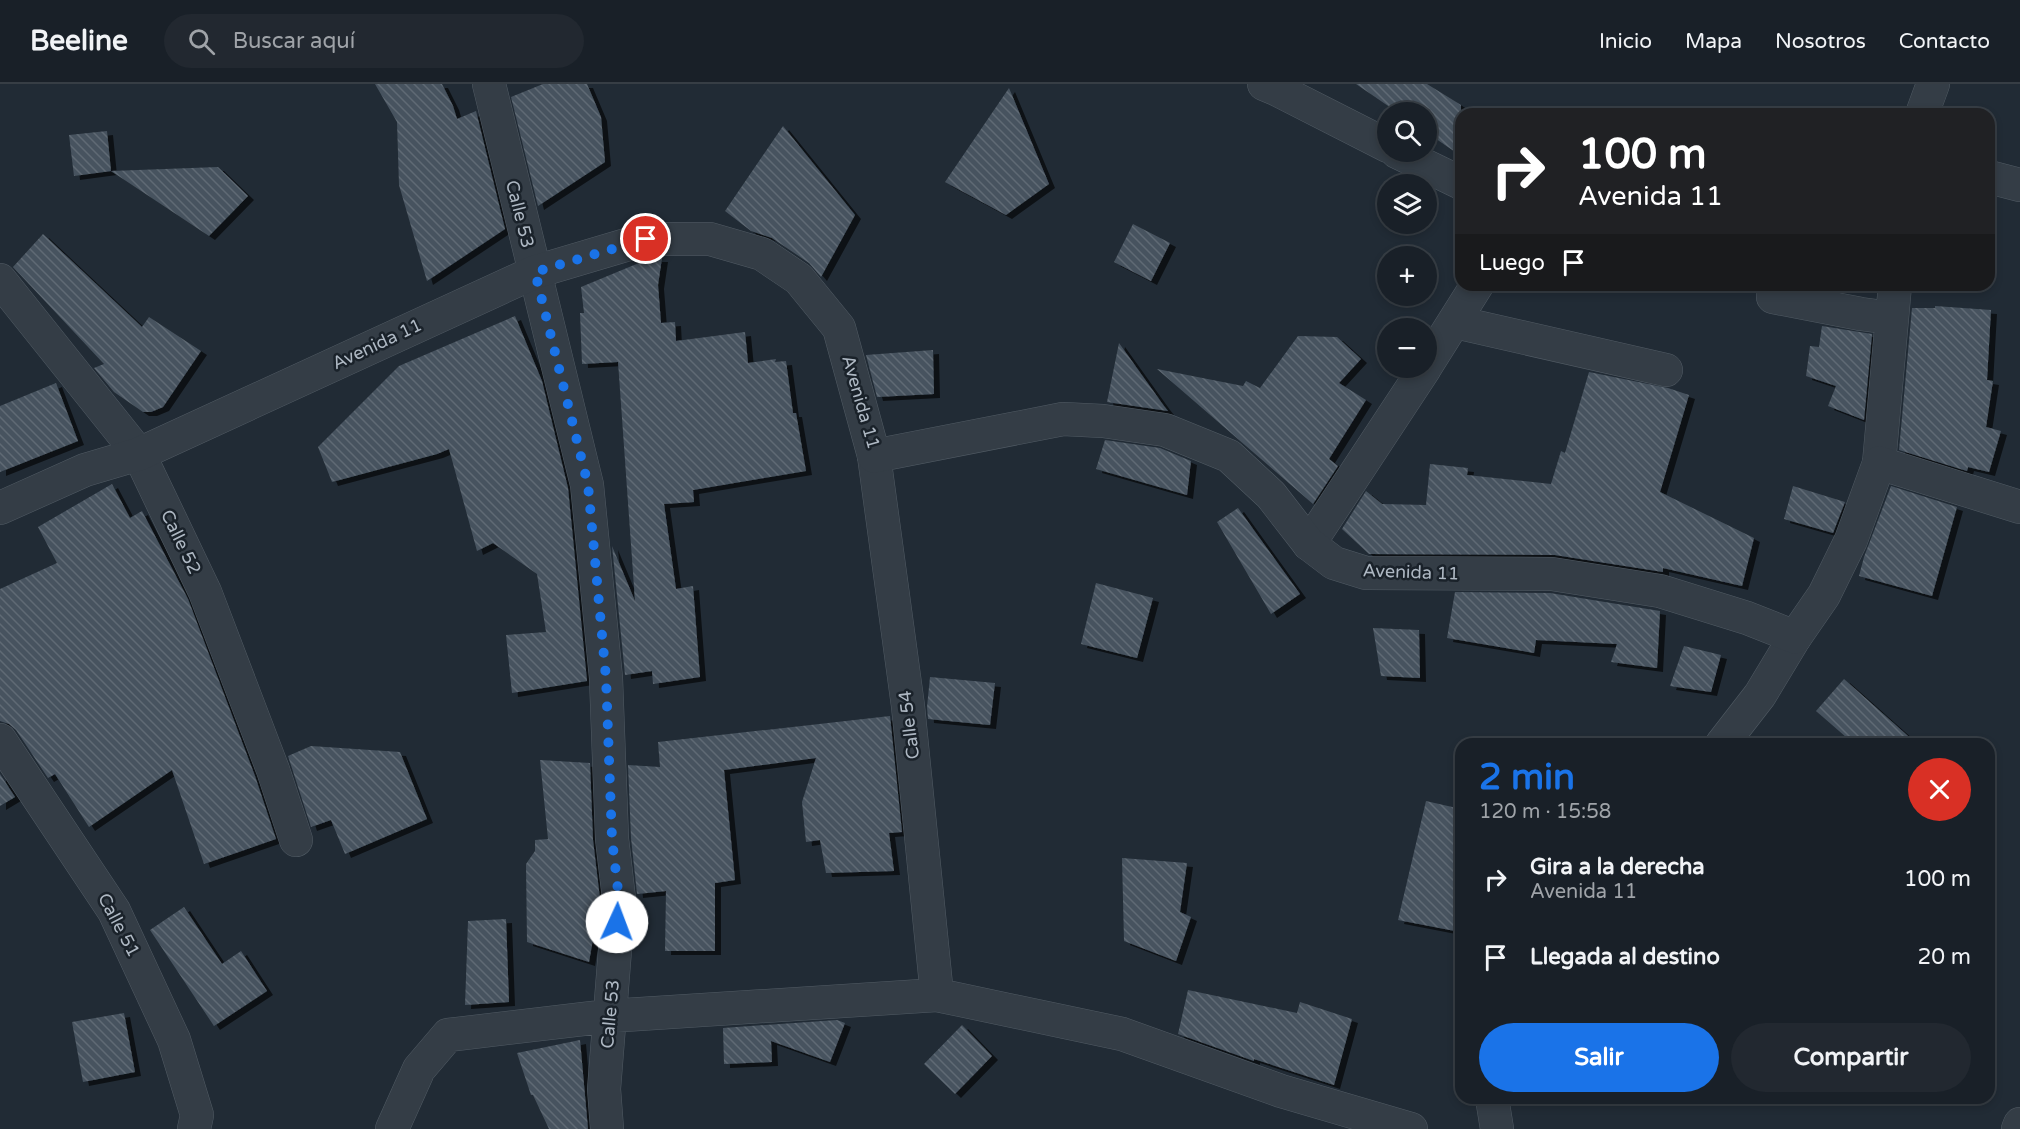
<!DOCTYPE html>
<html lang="es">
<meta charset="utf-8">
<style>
body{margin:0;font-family:"Varela Round",sans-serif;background:#222830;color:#f1f3f6;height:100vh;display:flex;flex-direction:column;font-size:22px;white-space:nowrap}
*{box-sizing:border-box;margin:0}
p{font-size:20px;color:#9fa3a8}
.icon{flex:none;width:33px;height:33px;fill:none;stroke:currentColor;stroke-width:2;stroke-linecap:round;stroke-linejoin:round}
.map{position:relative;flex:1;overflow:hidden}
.panel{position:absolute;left:1455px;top:654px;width:540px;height:366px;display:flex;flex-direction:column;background:#192028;border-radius:18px;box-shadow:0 3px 9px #0003,0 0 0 2px #373e45}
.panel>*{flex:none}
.banner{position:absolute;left:1455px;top:24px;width:540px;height:183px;border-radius:18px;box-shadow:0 3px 9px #0003,0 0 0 2px #373e45;background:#202124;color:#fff;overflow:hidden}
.controls{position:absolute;left:1377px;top:18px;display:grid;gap:12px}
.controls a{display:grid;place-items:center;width:60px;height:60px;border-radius:50%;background:#192028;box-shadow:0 3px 9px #0003,0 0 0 2px #373e45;font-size:30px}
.pin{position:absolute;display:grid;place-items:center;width:51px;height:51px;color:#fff;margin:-26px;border:3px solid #fff;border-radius:50%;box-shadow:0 2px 6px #0007}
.me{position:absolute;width:66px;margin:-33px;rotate:2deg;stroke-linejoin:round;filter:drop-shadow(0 0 4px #0008)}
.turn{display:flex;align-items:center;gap:21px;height:126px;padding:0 24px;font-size:27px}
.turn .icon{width:78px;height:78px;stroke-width:2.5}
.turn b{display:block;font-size:42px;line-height:51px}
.then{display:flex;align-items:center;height:57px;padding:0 24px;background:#0003;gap:12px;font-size:22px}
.round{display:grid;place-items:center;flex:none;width:63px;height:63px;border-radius:32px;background:#222830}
.head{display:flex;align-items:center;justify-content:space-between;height:102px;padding:0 24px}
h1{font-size:36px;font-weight:800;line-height:45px;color:#1a73e8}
.cta{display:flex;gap:12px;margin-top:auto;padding:12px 24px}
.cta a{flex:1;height:69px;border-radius:36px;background:#1a73e8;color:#fff;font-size:24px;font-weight:800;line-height:69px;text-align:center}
.cta a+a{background:#222830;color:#f1f3f6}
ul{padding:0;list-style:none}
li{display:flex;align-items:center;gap:18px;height:78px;padding:0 24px}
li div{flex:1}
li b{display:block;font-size:22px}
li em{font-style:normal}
header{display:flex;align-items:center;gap:36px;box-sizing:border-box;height:84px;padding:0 30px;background:#192028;border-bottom:2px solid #373e45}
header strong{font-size:28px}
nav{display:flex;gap:33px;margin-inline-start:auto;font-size:21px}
.search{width:420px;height:54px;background:#222830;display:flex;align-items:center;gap:15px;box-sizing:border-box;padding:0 21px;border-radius:33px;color:#9fa3a8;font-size:22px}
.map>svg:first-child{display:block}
.building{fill:url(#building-back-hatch);filter:url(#shadow)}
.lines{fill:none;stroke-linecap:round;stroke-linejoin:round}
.minor-casing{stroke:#515b64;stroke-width:34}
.tertiary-casing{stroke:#515b64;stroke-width:34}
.minor{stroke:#343d46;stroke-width:33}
.tertiary{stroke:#343d46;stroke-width:33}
.route{stroke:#1a73e8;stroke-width:10;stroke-dasharray:0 18}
.labels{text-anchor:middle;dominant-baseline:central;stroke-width:5;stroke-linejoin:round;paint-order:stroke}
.street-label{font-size:18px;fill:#aeb8c3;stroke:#1a222a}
</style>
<header>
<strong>Beeline</strong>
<div class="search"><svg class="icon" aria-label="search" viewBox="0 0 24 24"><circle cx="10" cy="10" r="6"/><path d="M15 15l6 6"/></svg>Buscar aquí</div>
<nav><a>Inicio</a><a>Mapa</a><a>Nosotros</a><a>Contacto</a></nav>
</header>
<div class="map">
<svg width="2020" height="1045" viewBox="0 0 2020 1045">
<defs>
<pattern id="building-back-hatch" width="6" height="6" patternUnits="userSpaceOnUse" patternTransform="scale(1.5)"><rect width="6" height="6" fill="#47535f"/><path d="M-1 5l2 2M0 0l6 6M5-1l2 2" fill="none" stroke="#5f6a74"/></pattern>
<filter id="shadow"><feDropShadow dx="6" dy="4" stdDeviation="0" flood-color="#0009"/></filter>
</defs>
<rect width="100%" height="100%" fill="#212b35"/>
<path class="building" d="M375,0H442L453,22L457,35L476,27L505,145L427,197L399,101L397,38Z
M543,0H587L601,33L605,78L538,122L511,13Z
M1356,0H1427L1461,21V72L1426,48V28H1397Z
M1009,4L1049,100L1006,131L945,98Z
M783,42L855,131L821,193L809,179L772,154L751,147L725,127Z
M107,47L111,87L74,92L69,51Z
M218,83L248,112L209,152L111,87Z
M1133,140L1170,159L1151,197L1114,178Z
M43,150L142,243L149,233L201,267L163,323L151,328H143L114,308L94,284L104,280L13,183Z
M651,174H662L658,201L661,239L675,238L676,257L745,248L748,279L776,275L775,278L786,277L793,329H796L806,387L693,406L694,418L664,420L676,505L693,502L700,593L653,600L652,587L625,591L612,462L635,517L618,278L582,280L580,229H584L581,203Z
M1935,222L1991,226L1987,296L1993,297L1986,343L2001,347L1989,388L1968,383L1967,387L1899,366L1912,224H1935Z
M515,232L542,297L568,404L587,597L512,609L506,551L546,548L537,490L493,459L477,467L449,365L437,370L332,398L318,363L399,282Z
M1822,242L1872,250L1864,336L1828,322L1836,302L1806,292L1810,262L1819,263Z
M1298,252L1337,253L1361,275L1339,299L1366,316L1329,375L1338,382L1313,420L1157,285L1243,302L1246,297L1260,304Z
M1119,259L1164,322L1168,327L1107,318Z
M933,266L934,310L877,313L866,271Z
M1589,288L1668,304L1689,311L1660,408L1754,454L1742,502L1663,484V488L1555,471L1369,470L1342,445L1366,407L1382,420L1426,421L1430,380L1468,384L1467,391L1551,400L1561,367L1565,369Z
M56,299L78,357L0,388V322Z
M1105,356L1160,364L1191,377L1187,411L1096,385Z
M112,400L130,434L142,427L188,515L255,692L276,755L204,780L172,686L89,743L55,690L48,694L16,646L9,640L0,637V505L57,479L38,443Z
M1793,402L1845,418L1833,449L1784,435Z
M1891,402L1957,423L1932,512L1859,492L1864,473Z
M1238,424L1300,510L1271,530L1217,438Z
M1096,499L1153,514L1137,574L1081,560Z
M1455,508L1550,509L1660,527L1657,584L1611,578L1617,560L1536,556L1534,569L1447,554Z
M1373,544L1419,546L1420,594L1381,592Z
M1684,562L1721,571L1711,608L1670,602Z
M930,593L995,599L990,641L928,635L927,623Z
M1844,595L1917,660H1854L1816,627Z
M890,632L902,748L889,749L894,787L826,789L820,756L806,758L802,718L816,674L724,686L735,796L715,799V867H665L666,807L637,810L631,754L628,681L660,683L658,658Z
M311,662L400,668L427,735L345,770L331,736L311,743L288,672Z
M540,676L590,679L593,756L600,815L589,878L527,858L526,780L535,767V756L548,755Z
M0,690L15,713L0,722Z
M1426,717L1461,725V826L1455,847L1398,836Z
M1122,774L1187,779L1180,828L1191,833L1176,877L1124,857Z
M184,823L222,880L241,867L267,907L214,942L150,846Z
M506,835L509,918L465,921L468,837Z
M1188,906L1297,929L1300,918L1352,935L1334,1001L1254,975V977L1178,950Z
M124,929L135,988L83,998L72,938Z
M837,936L845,939L830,978L771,957L772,978L724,980L723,944Z
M962,941L992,972L955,1010L924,980Z
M580,956L588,1045H549L533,1011H531L517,969Z"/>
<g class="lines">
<g class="minor-casing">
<path id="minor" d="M489,0L587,401L606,594L612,755L619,815L604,1005L607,1045
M1264,0L1276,5L1388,62
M1922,30L1933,0
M1397,68L1461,99
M1989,93L2020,101
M0,196L139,370L205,508L273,686L296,756
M1773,213L1861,230L1891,234
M1455,238L1666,286
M1426,282L1477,201
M874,372L908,622L937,911
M1879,379L1895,201
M1309,460L1425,284
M0,656L114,827L174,956L197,1031L194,1045
M1722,660L1760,611L1795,553
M1492,1014L1497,1045
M392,1045L419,985L448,951L609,932L937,911L1122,950L1281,1007L1411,1045
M2018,1045L2020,1040"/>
</g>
<g class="tertiary-casing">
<path id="tertiary" d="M0,424L85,386L139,370L535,188L646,155H710L762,170L799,195L839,244L874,372L1063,335L1103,337L1165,346L1229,372L1271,411L1309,460L1334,479L1366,489L1552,490L1660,507L1747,534L1795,553L1824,511L1851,456L1879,379L2020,423"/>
</g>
<use href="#minor" class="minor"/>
<use href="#tertiary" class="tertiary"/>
</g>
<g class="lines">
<path class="route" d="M617,838L619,815L612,755L606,594L588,401L535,188L646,155"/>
</g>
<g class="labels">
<g class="street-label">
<text transform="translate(520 130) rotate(76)">Calle 53</text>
<text transform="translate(377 260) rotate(-25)">Avenida 11</text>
<text transform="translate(861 318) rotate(74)">Avenida 11</text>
<text transform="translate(181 458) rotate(64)">Calle 52</text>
<text transform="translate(1411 488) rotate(2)">Avenida 11</text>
<text transform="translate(909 641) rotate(-97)">Calle 54</text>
<text transform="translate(119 841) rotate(62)">Calle 51</text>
<text transform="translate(610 930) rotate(-85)">Calle 53</text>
</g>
</g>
</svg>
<div class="controls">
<a><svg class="icon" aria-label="search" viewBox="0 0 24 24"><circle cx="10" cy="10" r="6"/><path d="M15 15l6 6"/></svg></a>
<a><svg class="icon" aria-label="layers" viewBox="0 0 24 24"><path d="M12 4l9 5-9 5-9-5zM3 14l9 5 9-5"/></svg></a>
<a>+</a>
<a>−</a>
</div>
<div class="pin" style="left:646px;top:155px;background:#d93025"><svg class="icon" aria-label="arrive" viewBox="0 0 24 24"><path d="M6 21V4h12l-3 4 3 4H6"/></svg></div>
<svg class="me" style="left:617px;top:838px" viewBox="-20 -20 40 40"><circle r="19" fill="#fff"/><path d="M0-13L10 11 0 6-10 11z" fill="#1a73e8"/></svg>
<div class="banner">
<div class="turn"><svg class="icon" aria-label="right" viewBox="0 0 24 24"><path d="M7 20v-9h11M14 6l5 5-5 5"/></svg><div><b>100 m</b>Avenida 11</div></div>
<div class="then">Luego<svg class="icon" aria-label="arrive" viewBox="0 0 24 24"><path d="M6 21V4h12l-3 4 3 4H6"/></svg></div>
</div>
<section class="panel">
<div class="head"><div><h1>2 min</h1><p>120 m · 15:58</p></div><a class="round" style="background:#d93025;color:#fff"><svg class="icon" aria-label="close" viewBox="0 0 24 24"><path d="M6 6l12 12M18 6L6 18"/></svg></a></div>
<ul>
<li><svg class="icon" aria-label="right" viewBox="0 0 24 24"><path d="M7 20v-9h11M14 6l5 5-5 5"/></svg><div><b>Gira a la derecha</b><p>Avenida 11</p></div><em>100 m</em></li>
<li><svg class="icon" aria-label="arrive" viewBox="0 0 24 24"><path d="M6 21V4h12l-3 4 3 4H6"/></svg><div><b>Llegada al destino</b></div><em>20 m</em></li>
</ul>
<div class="cta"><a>Salir</a><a>Compartir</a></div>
</section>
</div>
